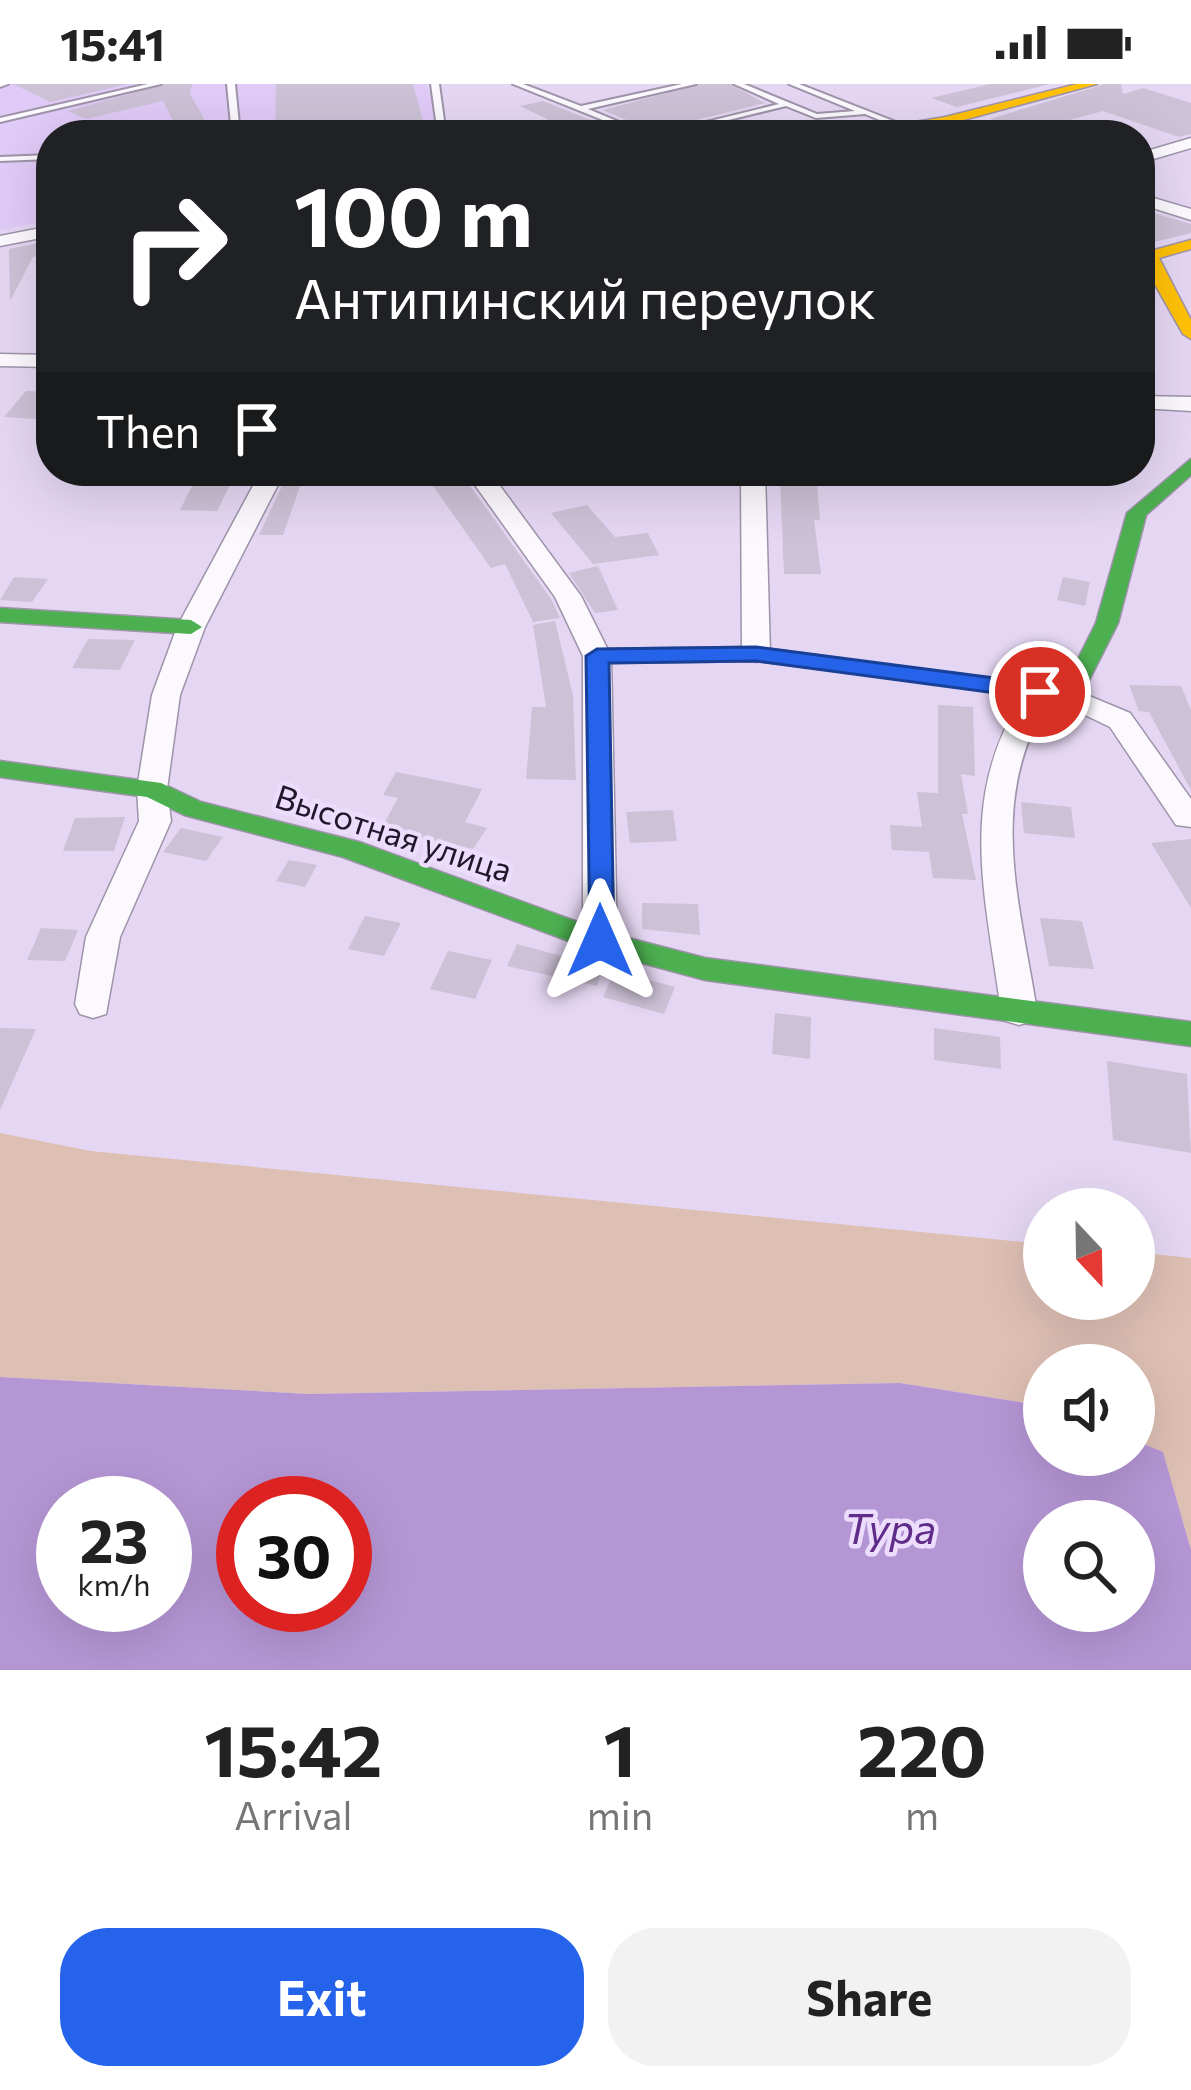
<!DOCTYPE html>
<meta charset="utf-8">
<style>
body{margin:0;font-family:Commissioner,sans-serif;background:#f2f2f2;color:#222;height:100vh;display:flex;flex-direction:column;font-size:45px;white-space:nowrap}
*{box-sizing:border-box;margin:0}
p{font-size:39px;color:#767676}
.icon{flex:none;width:66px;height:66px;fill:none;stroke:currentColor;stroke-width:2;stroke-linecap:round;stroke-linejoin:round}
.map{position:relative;height:1586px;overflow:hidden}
.panel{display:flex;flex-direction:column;background:#fff;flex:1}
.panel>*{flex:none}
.hud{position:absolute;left:36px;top:36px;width:1119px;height:366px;border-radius:48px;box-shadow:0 12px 48px #0002;background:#202124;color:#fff;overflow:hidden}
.needle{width:78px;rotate:158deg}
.fabs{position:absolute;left:1023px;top:1104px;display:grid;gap:24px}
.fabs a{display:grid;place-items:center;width:132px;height:132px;border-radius:50%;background:#fff;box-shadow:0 12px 48px #0002;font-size:60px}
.speed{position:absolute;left:36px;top:1392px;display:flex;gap:24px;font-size:60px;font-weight:700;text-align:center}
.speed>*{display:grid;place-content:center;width:156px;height:156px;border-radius:50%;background:#fff;box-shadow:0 12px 48px #0002;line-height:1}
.speed small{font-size:30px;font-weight:400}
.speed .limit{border:18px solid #d22;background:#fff;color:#111}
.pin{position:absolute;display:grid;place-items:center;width:102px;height:102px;color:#fff;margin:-51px;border:6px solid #fff;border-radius:50%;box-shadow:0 3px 12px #0007}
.me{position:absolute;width:132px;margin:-66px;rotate:0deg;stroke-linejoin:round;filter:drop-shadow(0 0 9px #0008)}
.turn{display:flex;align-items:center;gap:42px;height:252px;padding:0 60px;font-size:54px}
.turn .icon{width:156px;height:156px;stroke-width:2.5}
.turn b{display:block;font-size:84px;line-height:102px}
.then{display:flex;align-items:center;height:114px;padding:0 60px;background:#0003;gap:24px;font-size:45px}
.eta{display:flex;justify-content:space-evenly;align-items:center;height:204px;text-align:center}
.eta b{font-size:72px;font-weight:700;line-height:84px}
.primary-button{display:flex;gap:24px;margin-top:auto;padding:24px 60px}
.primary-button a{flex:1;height:138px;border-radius:48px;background:#2563eb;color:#fff;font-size:48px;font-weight:700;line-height:138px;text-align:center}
.primary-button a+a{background:#f2f2f2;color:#222}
.status{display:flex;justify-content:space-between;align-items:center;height:84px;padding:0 60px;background:#fff;direction:ltr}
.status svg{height:33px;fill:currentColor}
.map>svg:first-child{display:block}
.built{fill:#e0caf7}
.green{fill:#debfb4}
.water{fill:#b596d5;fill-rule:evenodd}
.building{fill:#ccc1d6}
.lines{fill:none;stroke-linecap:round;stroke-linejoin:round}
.lane-casing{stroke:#9e93a9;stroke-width:4}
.street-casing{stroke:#9e93a9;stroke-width:3}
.fast-casing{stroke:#9e93a9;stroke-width:3}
.slow-casing{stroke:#9e93a9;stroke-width:3}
.lane{fill:#fbf9fd;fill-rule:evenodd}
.street{fill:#fbf9fd;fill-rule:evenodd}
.fast{fill:#4caf50;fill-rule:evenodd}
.slow{fill:#ffc107;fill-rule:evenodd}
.route{fill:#2563eb;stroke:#184099;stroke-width:3}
.labels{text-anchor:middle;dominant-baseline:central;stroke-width:9;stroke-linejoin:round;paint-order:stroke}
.street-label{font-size:33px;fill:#20172a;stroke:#ecddfd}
.near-water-label{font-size:42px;font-style:italic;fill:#5f2c89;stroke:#ecddfd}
</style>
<div class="status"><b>15:41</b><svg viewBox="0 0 49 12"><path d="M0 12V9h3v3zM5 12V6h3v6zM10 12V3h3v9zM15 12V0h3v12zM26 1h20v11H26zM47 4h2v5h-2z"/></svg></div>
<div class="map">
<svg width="1191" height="1586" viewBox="0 0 1191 1586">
<rect width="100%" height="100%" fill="#e5d7f3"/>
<path class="built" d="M11,0H427L442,51H51V136L0,146V3Z"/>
<path class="green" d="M0,1049L91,1067L1044,1160V1215H1134V1168L1191,1174V1466L1163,1369L1134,1356V1281H1044V1322L900,1299L309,1310L0,1293Z"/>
<path class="water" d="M0,1293L309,1310L900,1299L1044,1322V1371H1134V1356L1163,1368L1191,1466V1586H0ZM63,1419H165V1521H63ZM243,1419H345V1521H243ZM1044,1437H1134V1527H1044Z"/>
<path class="building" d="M13,0H128L50,18Z
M165,0H192L190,10L213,51H180L163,17L86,35L68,27Z
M276,0H413L427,51H275Z
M700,0H730L765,19L652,47L603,26Z
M990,0H1050L957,23L931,14Z
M1105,0H1121L1123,10L1143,4L1191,19V50L1179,53L1103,27L1025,48L990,35Z
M543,17L628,51H580L520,22Z
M1140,125L1191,140V149L1154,158L1140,152Z
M38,159V172L33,173L10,217L9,165Z
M26,307L51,308V316L35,335L4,333Z
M289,387L305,388L283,451H259Z
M461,389L551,515L560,534L533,538L505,480L491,484L428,395Z
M780,396L817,398L820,436H814L821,490H784Z
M193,400L230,401L217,427L180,426Z
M587,421L615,453L648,449L659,471L593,480L551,429Z
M598,482L618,526L595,529L569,489Z
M14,493L48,495L32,518L0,516Z
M1063,493L1090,498L1085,522L1057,516Z
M555,537L573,611L576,696L526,695L532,623H546L533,541Z
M88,555L135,556L120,586L72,584Z
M1129,601L1181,602L1191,626V706L1149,628L1139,627Z
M938,621L973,623L975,692L961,690L968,730H962L976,796L933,794L929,768L892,766L890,741L922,743L917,708L938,709Z
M396,688L482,705L465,738L487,744L473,765L380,747L398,714L383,711Z
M1021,718L1071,723L1075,754L1024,749Z
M673,726L677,757L630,759L626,728Z
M125,733L114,767H63L75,734Z
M181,744L223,753L206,777L163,768Z
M1191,755V824L1151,759Z
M289,776L317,781L305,803L276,797Z
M642,819L698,820L700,851L642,845Z
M365,832L401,839L384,872L348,865Z
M1040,834L1082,837L1094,885L1049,882Z
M41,844L78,846L65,877L27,876Z
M517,860L602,883L597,902L507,882Z
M448,867L492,876L475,915L430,905Z
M615,887L675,903L664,930L603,913Z
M775,929L811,933L810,975L772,970Z
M0,944L36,945L0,1026Z
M934,944L1000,953L1001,985L934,976Z
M1107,977L1187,990L1191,1069L1113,1056Z"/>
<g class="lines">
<g class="lane-casing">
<path id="lane" d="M0,0H8L0,3Z
M148,0H161L0,38V34Z
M227,0H235L240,51H232Z
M431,0H439L446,51H438Z
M513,0H523L581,22L682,0H696L588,25L651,51H640Z
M734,0H744L817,30L855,27L789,0H799L901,40L894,42L865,30L816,34L786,22L667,51H653L779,20Z
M51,71V75L0,77V73Z"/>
</g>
<g class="street-casing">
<path id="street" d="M945,33L950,34V41L964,51L936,45Z
M1191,54V64L1140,79V69Z
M1140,110L1191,125V136L1140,120Z
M51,142V152L0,162V152Z
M0,270L51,271V283L0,282Z
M1140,312L1191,313V327L1140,324Z
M261,387H285L205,543L180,611L167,705L171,737L120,853L106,930L93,934L80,930L75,920L86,853L139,737L137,705L152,611L177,543Z
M465,387H489L581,512L611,572L617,857L612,866H588L583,857V572L555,513Z
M741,387H765L770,570L756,578L742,570Z
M1040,599L1054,608C985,711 1019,813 1037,927L1032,937L1019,941L1006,937L1001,927C985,807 955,708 1030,602Z
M1070,604L1130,629L1191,715V743L1176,741L1110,643L1060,619L1056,613Z"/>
</g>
<g class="fast-casing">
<path id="fast" d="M1191,375V391L1146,431L1118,539L1078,618L756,577L597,579L586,572L597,565L756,563L1063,605L1096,539L1127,429Z
M0,524L191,536L202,543L191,550L0,538Z
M0,677L161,699L201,718L359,758L605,848L705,874L1191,938V962L705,896L590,865L343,773L184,731L147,713L0,693Z"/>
</g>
<g class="slow-casing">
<path id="slow" d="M1077,0H1097L945,41L836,51L945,33Z
M1191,156V165L1159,174L1191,236V255L1183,250L1144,181L1147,168Z"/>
</g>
<use href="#lane" class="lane"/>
<use href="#street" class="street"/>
<use href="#fast" class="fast"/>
<use href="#slow" class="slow"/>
</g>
<path class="route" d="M756,563L1040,600L1052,608L1040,615L756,577L609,579L614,857L600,868L590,865L586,572L597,565Z"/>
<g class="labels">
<g class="street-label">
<text transform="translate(394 748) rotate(18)">Высотная улица</text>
</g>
<g class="near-water-label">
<text x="890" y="1443">Тура</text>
</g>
</g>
</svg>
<div class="fabs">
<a><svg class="needle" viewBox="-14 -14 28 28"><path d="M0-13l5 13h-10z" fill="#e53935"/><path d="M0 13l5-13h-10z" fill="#767676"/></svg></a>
<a><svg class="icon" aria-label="sound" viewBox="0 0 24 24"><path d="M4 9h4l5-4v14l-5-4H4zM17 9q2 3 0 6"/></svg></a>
<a><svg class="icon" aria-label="search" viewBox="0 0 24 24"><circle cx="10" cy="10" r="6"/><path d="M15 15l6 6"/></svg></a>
</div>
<div class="speed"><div>23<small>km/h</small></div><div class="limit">30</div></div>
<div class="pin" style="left:1040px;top:608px;background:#d93025"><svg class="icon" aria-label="arrive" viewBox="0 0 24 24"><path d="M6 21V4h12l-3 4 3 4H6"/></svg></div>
<svg class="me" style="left:600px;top:857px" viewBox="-20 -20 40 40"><path d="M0-17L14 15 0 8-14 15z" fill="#2563eb" stroke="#fff" stroke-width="4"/></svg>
<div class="hud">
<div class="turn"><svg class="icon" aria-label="right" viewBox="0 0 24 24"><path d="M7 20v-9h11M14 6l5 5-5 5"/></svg><div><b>100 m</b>Антипинский переулок</div></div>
<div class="then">Then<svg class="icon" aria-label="arrive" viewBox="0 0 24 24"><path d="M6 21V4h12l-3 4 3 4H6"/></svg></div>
</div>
</div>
<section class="panel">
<div class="eta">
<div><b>15:42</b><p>Arrival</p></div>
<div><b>1</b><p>min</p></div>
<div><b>220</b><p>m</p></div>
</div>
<div class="primary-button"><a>Exit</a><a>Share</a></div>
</section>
